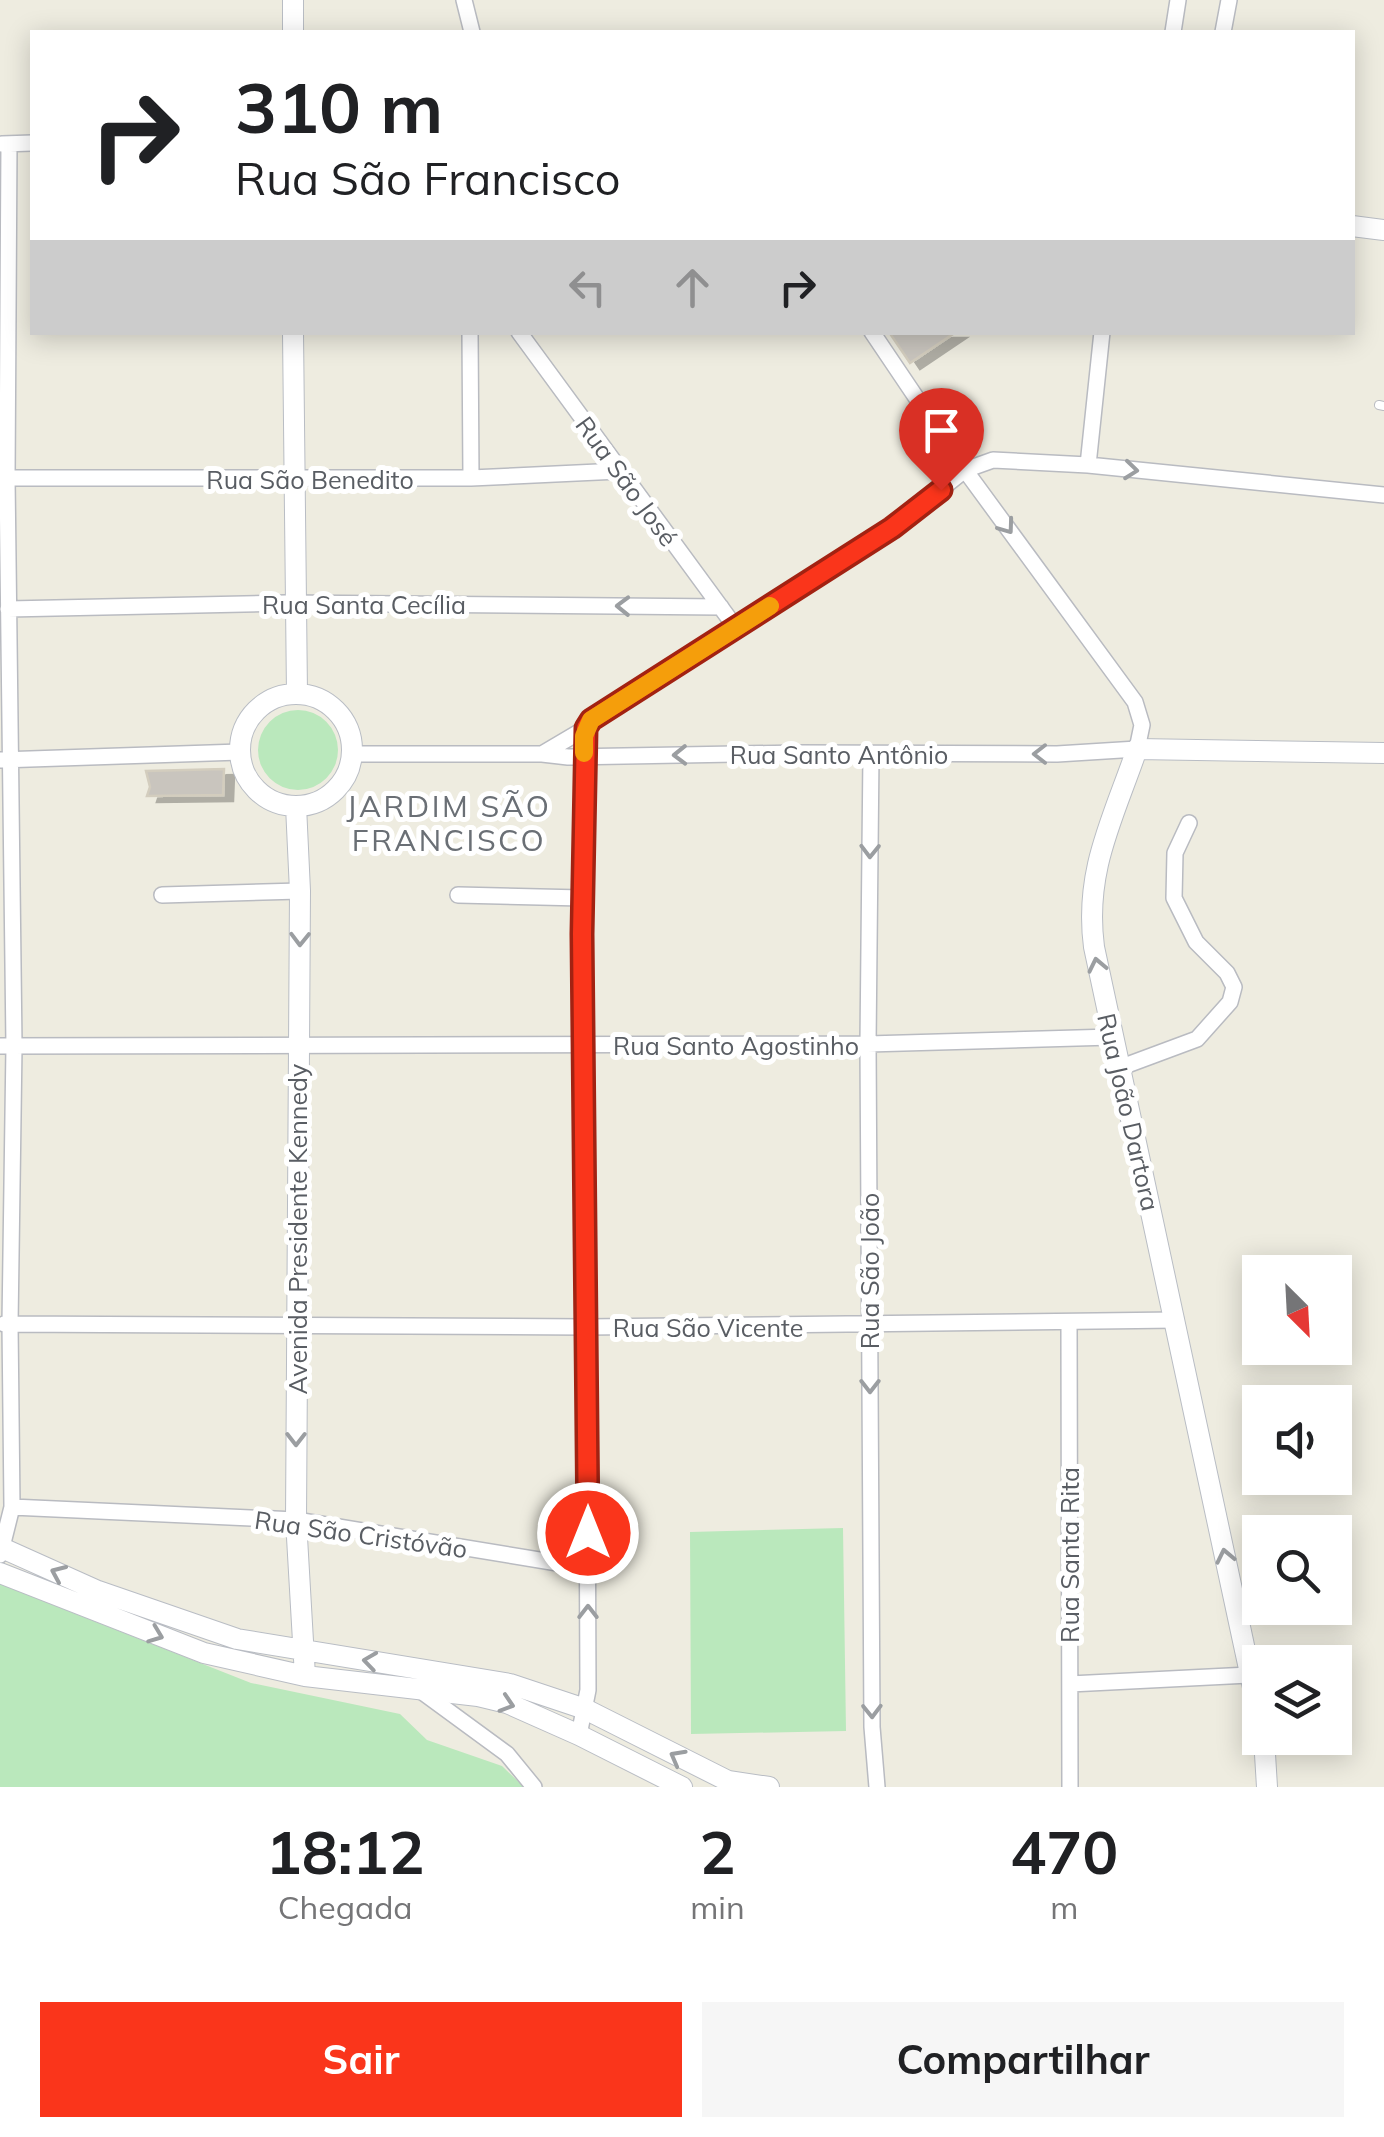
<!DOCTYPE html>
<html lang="pt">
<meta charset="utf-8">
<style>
body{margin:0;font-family:Mulish,sans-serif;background:#f6f6f6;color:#202124;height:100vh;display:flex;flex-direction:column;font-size:38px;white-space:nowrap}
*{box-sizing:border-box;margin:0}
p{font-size:32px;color:#757577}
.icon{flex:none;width:55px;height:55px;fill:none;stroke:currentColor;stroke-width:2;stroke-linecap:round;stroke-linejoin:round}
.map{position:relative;height:1787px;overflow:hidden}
.drawer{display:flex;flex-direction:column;background:#fff;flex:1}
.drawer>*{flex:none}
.banner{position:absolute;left:30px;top:30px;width:1325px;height:305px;border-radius:0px;box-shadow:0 5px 25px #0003;background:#fff;color:#202124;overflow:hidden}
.needle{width:65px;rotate:156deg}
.fabs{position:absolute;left:1242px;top:1255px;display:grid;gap:20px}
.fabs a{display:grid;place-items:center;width:110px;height:110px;border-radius:0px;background:#fff;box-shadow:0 5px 25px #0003;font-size:50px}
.pin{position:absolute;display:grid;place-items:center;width:85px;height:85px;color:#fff;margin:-102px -42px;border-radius:50% 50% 50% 0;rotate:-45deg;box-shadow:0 0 10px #0007}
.pin .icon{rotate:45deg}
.me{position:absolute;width:110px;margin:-55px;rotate:0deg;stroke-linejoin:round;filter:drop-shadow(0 0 8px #0008)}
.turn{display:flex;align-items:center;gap:35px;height:210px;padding:0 40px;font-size:45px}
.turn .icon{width:130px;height:130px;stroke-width:2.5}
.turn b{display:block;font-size:70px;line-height:85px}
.lanes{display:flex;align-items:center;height:95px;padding:0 40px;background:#0003;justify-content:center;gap:50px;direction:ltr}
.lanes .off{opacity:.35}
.eta{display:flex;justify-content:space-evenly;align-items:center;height:170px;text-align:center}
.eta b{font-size:60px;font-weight:700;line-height:70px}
.primary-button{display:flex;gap:20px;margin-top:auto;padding:20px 40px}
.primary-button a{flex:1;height:115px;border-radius:0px;background:#fa351b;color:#fff;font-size:40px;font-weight:700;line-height:115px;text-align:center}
.primary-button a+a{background:#f6f6f6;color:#202124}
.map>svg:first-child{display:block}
.green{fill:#bae8bc}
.building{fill:#c9c5be;stroke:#d3cdbe;stroke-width:2.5;filter:url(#shadow)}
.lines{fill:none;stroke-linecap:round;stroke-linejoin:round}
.lane-casing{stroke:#b9bbc1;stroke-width:10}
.street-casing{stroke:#b9bbc1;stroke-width:18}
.secondary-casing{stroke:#b9bdc4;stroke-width:22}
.lane{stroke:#fff;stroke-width:8}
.street{stroke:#fff;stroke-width:15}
.secondary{stroke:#fff;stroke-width:20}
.oneway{stroke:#9b9ea1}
.route-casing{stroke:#a22212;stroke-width:25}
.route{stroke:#fa351b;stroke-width:18}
.slow{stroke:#f59e0b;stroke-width:18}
.labels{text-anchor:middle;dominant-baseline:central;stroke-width:10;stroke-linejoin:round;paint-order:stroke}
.street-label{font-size:25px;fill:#595d63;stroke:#fff}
.quarter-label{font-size:30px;letter-spacing:2.5px;fill:#6a6f75;stroke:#fff}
</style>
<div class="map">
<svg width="1384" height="1787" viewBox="0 0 1384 1787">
<defs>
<filter id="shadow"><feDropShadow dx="10" dy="6" stdDeviation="0" flood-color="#0004"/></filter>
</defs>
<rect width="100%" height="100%" fill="#eeece0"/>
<path class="green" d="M258 750a40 40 0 1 1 80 0a40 40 0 1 1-80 0Z
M843,1528L846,1731L691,1734L690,1532Z
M0,1584L251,1683L400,1714L427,1740L502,1766L524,1787H0Z"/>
<path class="building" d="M889,332H956L910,363Z
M224,769L223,795L147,796L150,787L146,771Z"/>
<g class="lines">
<g class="lane-casing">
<path id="lane" d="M1379,405L1384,406"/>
</g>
<g class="street-casing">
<path id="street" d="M464,0L472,32
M1173,32L1178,0
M1223,32L1229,0
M2,144L32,143
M470,332L471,478
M519,332L736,628
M1088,465L1102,332
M0,478H471L619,471
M8,609L286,603L721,607
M352,754H542L568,757L799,753L1057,754L1137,749L1142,725L1135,702L965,470L872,332
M542,754L586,728
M871,754L868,1044L872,1727L877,1787
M0,760L240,752
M162,895L300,891
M458,895L582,898
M0,1046L868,1044L1112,1037
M1119,1068L1197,1039L1230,1002L1234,987L1227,973L1196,942L1174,898L1175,853L1189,823
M1069,1323L1070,1787
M4,1324L587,1327L1176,1320
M12,1507L296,1520L588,1568
M0,1555L12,1507L10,1324L14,1046L7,478L9,144
M1070,1684L1249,1675
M421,1691L507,1754L534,1787
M579,1735L588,1690L584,736L591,720L892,528L965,470L993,460L1088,465L1384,495"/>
</g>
<g class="secondary-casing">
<path id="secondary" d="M293,32V0
M1352,226L1384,230
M293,332L297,694
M240 750a56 56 0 1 1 112 0a56 56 0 1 1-112 0Z
M296,806L300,891L296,1520L305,1676
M0,1547L98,1591L237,1639L510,1684L585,1709L728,1781L769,1787
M0,1573L204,1653L305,1676L478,1696L507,1703L579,1735L682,1787
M1260,1720L1094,947C1084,871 1113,819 1137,749L1384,753
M1264,1738L1267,1787"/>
</g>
<use href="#lane" class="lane"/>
<use href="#street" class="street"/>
<use href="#secondary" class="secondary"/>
</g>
<defs><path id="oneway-chevron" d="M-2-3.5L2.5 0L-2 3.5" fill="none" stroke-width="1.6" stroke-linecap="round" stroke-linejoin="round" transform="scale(2.5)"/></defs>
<g class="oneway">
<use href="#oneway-chevron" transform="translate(1131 470) rotate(6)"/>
<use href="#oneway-chevron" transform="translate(1007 527) rotate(54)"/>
<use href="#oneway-chevron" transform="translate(623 606) rotate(-179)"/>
<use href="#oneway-chevron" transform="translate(1040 754) rotate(-180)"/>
<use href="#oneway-chevron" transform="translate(680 755) rotate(179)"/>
<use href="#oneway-chevron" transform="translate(870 851) rotate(91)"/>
<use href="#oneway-chevron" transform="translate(300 939) rotate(91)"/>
<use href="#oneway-chevron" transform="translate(1097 965) rotate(-102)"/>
<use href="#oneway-chevron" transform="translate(870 1386) rotate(90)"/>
<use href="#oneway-chevron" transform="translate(296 1439) rotate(90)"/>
<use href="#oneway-chevron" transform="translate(1225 1556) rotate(-102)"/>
<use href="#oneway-chevron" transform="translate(58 1573) rotate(-156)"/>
<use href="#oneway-chevron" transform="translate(588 1612) rotate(-90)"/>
<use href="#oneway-chevron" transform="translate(156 1635) rotate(21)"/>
<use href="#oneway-chevron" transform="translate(370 1661) rotate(-172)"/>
<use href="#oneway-chevron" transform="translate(507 1704) rotate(18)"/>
<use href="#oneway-chevron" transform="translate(872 1711) rotate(89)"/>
<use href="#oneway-chevron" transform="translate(677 1757) rotate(-151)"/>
</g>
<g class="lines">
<g class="route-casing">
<path id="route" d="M588,1533L582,934L586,728L591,720L892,528L941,490"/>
</g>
<use href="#route" class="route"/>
<path class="slow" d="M584,753V736L591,720L770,606"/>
</g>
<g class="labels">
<g class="street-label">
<text x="310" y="479">Rua São Benedito</text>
<text transform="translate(627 481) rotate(54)">Rua São José</text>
<text x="364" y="604">Rua Santa Cecília</text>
<text x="839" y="754">Rua Santo Antônio</text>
<text x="736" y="1045">Rua Santo Agostinho</text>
<text transform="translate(1129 1112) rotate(77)">Rua João Dartora</text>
<text transform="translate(297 1229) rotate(-90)">Avenida Presidente Kennedy</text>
<text transform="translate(869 1271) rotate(-90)">Rua São João</text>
<text x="708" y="1327">Rua São Vicente</text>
<text transform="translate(361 1534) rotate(8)">Rua São Cristóvão</text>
<text transform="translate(1069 1555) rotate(-90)">Rua Santa Rita</text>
</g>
<g class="quarter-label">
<text x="449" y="806">JARDIM SÃO<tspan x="449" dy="34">FRANCISCO</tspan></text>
</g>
</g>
</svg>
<div class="fabs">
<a><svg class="needle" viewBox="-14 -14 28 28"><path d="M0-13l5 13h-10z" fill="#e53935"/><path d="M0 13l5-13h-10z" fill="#757577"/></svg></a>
<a><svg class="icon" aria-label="sound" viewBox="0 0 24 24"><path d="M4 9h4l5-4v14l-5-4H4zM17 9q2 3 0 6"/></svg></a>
<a><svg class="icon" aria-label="search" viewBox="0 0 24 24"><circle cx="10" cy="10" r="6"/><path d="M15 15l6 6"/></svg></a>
<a><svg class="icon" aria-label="layers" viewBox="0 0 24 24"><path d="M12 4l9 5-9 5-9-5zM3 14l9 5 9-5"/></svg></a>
</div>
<div class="pin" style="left:941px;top:490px;background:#d93025"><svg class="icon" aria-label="arrive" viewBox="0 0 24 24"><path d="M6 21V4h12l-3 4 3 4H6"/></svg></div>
<svg class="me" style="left:588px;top:1533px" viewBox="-20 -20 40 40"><circle r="17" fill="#fa351b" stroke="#fff" stroke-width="3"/><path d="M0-11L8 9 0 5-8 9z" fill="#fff"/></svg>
<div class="banner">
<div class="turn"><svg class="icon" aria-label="right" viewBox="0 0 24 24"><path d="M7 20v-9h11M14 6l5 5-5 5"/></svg><div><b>310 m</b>Rua São Francisco</div></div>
<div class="lanes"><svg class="icon off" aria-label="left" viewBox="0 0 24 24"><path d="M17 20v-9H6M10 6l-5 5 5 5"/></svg><svg class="icon off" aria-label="ahead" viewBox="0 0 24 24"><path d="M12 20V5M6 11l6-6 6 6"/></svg><svg class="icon" aria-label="right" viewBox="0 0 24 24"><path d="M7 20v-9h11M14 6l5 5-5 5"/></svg></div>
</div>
</div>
<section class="drawer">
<div class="eta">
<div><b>18:12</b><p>Chegada</p></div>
<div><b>2</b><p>min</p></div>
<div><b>470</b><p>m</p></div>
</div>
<div class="primary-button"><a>Sair</a><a>Compartilhar</a></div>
</section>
